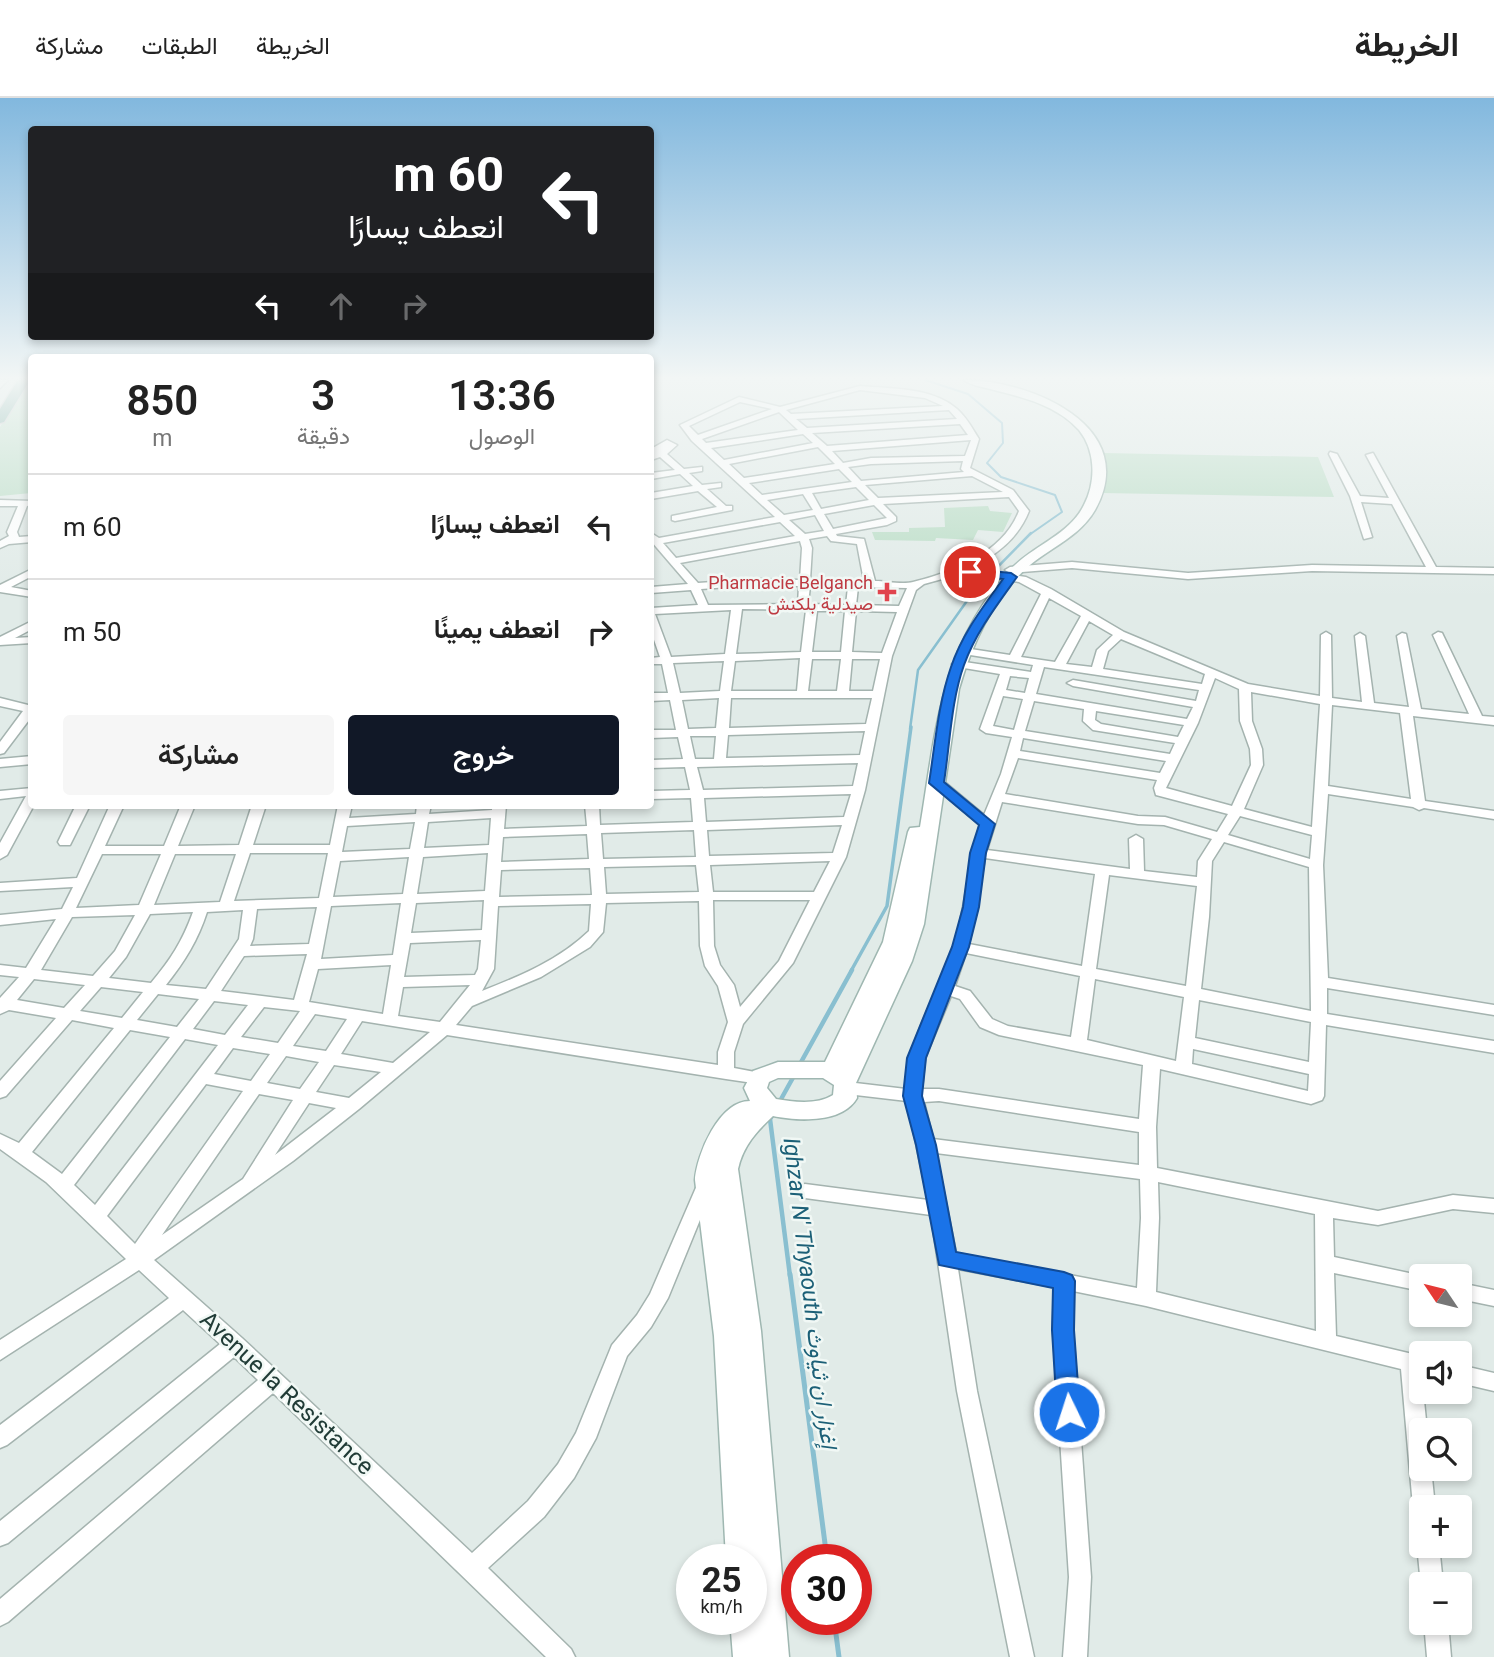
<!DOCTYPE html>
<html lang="ar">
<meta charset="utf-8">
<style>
body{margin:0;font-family:Roboto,Vazirmatn,sans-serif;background:#f6f6f6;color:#222;direction:rtl;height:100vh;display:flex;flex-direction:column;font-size:26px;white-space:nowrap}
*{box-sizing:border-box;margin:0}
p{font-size:23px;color:#767676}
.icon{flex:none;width:38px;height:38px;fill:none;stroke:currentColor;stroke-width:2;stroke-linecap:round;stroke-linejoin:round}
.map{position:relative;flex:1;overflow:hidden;direction:ltr}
.panel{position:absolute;left:28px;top:256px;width:626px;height:455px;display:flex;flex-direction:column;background:#fff;border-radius:7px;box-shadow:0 4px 10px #0003;direction:rtl}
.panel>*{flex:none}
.banner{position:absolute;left:28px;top:28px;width:626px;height:214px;border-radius:7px;box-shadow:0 4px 10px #0003;direction:rtl;background:#202124;color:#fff;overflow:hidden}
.needle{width:46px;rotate:305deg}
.fabs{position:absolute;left:1409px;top:1166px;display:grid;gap:14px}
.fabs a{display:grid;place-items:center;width:63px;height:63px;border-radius:7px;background:#fff;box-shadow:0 4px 10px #0003;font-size:35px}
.speed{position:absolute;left:676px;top:1446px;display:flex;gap:14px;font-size:35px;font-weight:700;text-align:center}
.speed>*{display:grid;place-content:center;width:91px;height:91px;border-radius:50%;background:#fff;box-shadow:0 4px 10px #0003;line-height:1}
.speed small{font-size:18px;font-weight:400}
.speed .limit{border:10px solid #d22;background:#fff;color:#111}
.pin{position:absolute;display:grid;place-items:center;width:60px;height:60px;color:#fff;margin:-30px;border:4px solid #fff;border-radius:50%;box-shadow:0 2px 7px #0007}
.me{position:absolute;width:77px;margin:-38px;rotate:356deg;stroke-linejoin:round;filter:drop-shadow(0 0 5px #0008)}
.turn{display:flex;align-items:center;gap:24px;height:147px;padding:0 35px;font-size:32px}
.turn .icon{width:91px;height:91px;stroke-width:2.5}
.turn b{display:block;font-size:49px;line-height:60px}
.lanes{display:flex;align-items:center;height:66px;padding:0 35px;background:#0003;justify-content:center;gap:35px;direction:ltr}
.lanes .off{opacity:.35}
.eta{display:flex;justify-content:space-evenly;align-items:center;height:119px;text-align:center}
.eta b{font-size:42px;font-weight:600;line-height:49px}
.action{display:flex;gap:14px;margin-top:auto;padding:14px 35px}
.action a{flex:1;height:80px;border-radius:7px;background:#111827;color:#fff;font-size:28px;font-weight:600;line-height:80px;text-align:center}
.action a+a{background:#f6f6f6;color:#222}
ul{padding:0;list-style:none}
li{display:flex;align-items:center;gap:21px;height:105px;padding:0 35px;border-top:2px solid #e0e0e0}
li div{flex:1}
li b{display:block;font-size:26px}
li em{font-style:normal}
header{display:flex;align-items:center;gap:42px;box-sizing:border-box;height:98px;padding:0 35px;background:#fff;border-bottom:2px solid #e0e0e0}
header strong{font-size:33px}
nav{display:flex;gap:38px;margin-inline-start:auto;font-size:24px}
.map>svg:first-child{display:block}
.green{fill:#baddc6}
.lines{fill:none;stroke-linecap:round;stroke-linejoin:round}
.stream-far4{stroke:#89bfd0;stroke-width:2}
.stream-far3{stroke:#89bfd0;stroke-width:2.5}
.stream-far2{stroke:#89bfd0;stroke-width:3.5}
.stream-far1{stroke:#89bfd0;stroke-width:4.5}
.stream{stroke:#89bfd0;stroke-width:5}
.street-casing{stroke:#a4b3af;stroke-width:3}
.secondary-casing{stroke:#9fb7b1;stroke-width:3}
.primary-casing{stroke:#c1c8c7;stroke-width:3}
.street{fill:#fff;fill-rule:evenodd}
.secondary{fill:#fff;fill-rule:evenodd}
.primary{fill:#66a197;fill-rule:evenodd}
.route{fill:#1a73e8;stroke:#114b97;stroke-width:2}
.health-dot{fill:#e0444e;stroke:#f1f8f5;stroke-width:2.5}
.labels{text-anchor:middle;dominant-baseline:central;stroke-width:5;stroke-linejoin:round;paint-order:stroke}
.far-health-label{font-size:18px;fill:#be3a42;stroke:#f1f8f5;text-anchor:end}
.water-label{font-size:23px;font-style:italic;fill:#1c6077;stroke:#f1f8f5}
.near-street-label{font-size:24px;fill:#213c37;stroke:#f1f8f5}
</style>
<header>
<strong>الخريطة</strong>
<nav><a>الخريطة</a><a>الطبقات</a><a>مشاركة</a></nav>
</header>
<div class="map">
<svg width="1494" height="1559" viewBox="0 0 1494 1559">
<rect width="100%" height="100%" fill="#e1ebe8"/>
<path class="green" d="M28,282H31V395L0,398V329Z
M1103,355L1318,359L1334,399L1102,395L1106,375Z
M988,408L990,413L1012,415L1003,434L978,432L973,442L936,440L935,443L875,442L872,434H909V430L945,429L944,410Z"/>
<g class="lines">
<path class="stream-far4" d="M925,282L968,296L1002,325L1003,345L987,365L1001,379L1055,397L1062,414L1029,437"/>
<path class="stream-far3" d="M910,631L918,572L974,493L1031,435"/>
<path class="stream-far2" d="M851,873L887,808L911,629"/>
<path class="stream-far1" d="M800,966L852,872
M780,1003L795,976
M773,1016L770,1021L790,1178"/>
<path class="stream" d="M790,1176L827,1461
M834,1521L839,1559"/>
<g class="street-casing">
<path id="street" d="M0,282H8L0,290Z
M860,288C891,291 932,289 957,311C967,320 972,330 979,341L970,370L1013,392L1029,413C1018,441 996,457 970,471L1026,479L1051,491L1124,534L1248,586L1320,598L1321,537L1326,534L1331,537L1332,600L1362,604L1355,538L1360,535L1365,538L1374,605L1409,609L1397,538L1402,535L1406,536L1421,611L1469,616L1433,537L1438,534L1442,535L1482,618L1494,619V627L1413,618L1425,703L1494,713V721L1424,710L1419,712L1413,709L1328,696L1323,767L1328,880L1494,907V917L1327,890V916L1494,943V955L1326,927L1324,998L1322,1002L1311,1006L1160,971L1156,1029L1157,1070L1378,1113L1453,1097L1494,1101V1115L1453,1111L1378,1127L1333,1120L1334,1159L1423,1178H1421V1193L1334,1175L1336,1238L1421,1258V1293H1423L1427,1332H1421V1370H1431L1435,1409H1421V1418L1416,1417L1413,1409L1401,1271L1146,1208L1073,1193V1232L1091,1479L1087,1559H1063L1069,1479L1053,1232L1054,1189L958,1171L977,1293L1034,1559H1010L957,1293L931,1117L805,1100L799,1098L796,1093L799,1088L805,1086L928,1102L907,1003L847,996L841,994L839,990L841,986L847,984L906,991C906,942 940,894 954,848C966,808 968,766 980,727L931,685L932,682H942L984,717L1001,676L1012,639L986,635L980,631L1000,576L958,569L952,566L958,563L1031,574L1033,567L964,556L958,553L964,550L1010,557L1041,496L1019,484L970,477L953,478L924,486L916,492L892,558L865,692L846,759L793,865L743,926L734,954V970L766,976L768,980L766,984L760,986L726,981L447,937L359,1011L293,1063L154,1162L242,1240L472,1455L528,1403L558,1366L576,1335L612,1247L637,1217L650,1196L698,1085L704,1083L710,1085L713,1090L668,1200L651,1229L627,1258L596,1340L574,1380L544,1419L488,1470L571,1551L575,1559H546L273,1295L8,1524L0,1528V1501L258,1282L234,1259L8,1445L0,1448V1423L220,1246L183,1212L7,1347L0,1350V1327L169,1200L139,1172L0,1262V1242L126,1161L46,1084L0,1051V1036L19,1045L114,930L72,922L6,998L0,1000V983L56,920L9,912L0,916V900L19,879L0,877V867L26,870L56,821L0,827V817L62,811L73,789L0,793V785L77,780L110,707H124L105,748H164L181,707H195L178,748L239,747L252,707H266L253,747H330L338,707H352L349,720L416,716L417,707H431L429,716L492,712V707H506L504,731L587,728L585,707H599L600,727L693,724L691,700L651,701V693L690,692L685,669L651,670V662L683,661L678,639L651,640V632H676L670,602L651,603V595H668L662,566H651V560L660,559L651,533V510L698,507L691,492L651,495V489L688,486L651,443V435L659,440L775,419L692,343L680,327L739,299L780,309ZM860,292L925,300L943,308L791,316L786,312ZM740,304L772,311L698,337L689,328ZM949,312L957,321L807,330L796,321ZM779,314L798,332L706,345L702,341ZM960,326L968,337L827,348L812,335ZM803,336L813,345L724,362L711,350ZM971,342L965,358L871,360L843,365L832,353ZM818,349L835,366L744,380L729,366ZM963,363L961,371L964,374L861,383L848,369L871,366ZM839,371L852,384L762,397L749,385ZM972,378L1003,394L878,400L865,387ZM856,389L869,402L821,411L812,395ZM803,396L813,412L784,417L767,402ZM1009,399L1019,413C1003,455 953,474 913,484C902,487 886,483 875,483L864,441L837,438L836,436L887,427L896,423V419L883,406ZM874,407L887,420L833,431L824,416ZM815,417L824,433L805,436L789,422ZM780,424L795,438L676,460L663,445ZM827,438L831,443L857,446L864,483L810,482L812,450L809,441ZM800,443L802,450L800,482L756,481L698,485L680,465ZM756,487L799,488L798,506L708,507L701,491ZM810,488L848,489L846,507L808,506ZM858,489L907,490L899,508L856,507ZM1049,500L1081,518L1055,564L1021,559ZM742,511L806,512L801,554L736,556ZM731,512L725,556L671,559L655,516ZM817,513H845L841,554H812ZM856,513L897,514L882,555L852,554ZM1089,523L1113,537L1097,552L1092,569L1066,566ZM1121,541L1205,576L1202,586L1103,571L1108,553ZM800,560L797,593H731L735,563ZM812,561H841L837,593H808ZM852,561H880L873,593H849ZM724,563L720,593L680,595L673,565ZM1044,569L1199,592L1196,603L1073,582L1067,585L1073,588L1193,609L1187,621L1036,596ZM1010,578L1029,580L1025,595L1006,592ZM1215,580L1239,591L1240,623L1250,651L1251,667L1232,708L1166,690L1198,625ZM1251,594L1320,606L1312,729L1244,711L1263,667L1262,651L1252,623ZM1003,598L1023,601L1014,632L993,628ZM719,600L716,630L688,631L682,602ZM731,600H872L866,626L729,630ZM1034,603L1084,611L1083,623L1093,632L1175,645L1170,656L1025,633ZM1332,607L1400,615L1411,701L1328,688ZM1096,613L1184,627L1178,639L1101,626L1095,622ZM865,633L860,657L726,660L728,637ZM690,638H716L714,661H695ZM1023,640L1166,663L1160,675L1020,653ZM1018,660L1157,682L1154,690L1156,697L1228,716L1217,734L1165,719L1138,718L1005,696ZM858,665L853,688L703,692L697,669ZM851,696L844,719L706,724L704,700ZM1002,704L1138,726L1164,727L1212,741L1198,763L1197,779L1144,773L1143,741L1136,737L1129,741L1130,771L987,752ZM1240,718L1312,737L1310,761L1228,737ZM491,720L489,747L424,750L428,724ZM415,724L410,751L342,754L347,728ZM842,727L833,755L709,758L707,732ZM694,732L696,759L603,761L601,735ZM587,736L589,761L501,764L503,739ZM1224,744L1309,769L1311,913L1201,891L1209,819L1212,763ZM250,755H328L319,800L234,803ZM488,755L485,793L417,796L423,759ZM102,756H161L139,807L76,810ZM175,756H236L220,804L154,807ZM409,759L403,796L333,799L340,763ZM985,760L1095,776L1082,868L969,846ZM830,763L814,794H713L710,767ZM696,767L699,794L606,796L604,769ZM590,770L592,797L499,799L501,772ZM1109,777L1197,788L1186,888L1096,871ZM484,802L482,832L411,835L416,805ZM713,802H810L779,863L740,909L734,887L720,867L714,848ZM699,803L700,848L705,868L718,888L728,924L718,954V967L456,927L472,908L541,879L590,849L603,834L606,805ZM401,805L393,857L321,861L331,808ZM591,806L589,833C559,862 520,878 482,893L494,871L498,808ZM317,809L309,846L250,848L253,841L257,811ZM243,812L239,841L206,891L166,887C185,863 198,842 207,814ZM193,814C182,844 171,861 151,885L109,880L126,859L150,816ZM135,817L115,853L93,878L41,872L72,819ZM481,842L478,871L475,877L404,879L410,845ZM966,855L1080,878L1071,939L1008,928L992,921L970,893L955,888ZM307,856L294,902L221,893L244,858ZM391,867L383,916L309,904L318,871ZM34,881L85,887L64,910L17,902ZM1095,881L1184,899L1176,963L1087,942ZM470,887L440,924L398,918L403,889ZM101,889L143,894L122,920L80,913ZM158,896L199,901L177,929L137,922ZM951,898L960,901L980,929L999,937L1143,967L1139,1021L939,991H922L925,960ZM1199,902L1311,924L1309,964L1195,940ZM214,903L248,907L225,937L193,931ZM264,909L300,913L278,945L241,939ZM315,916L347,921L326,953L293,948ZM362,923L430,934L393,965L341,956ZM130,932L170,939L62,1076L32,1054ZM185,941L218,947L95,1107L74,1087ZM233,950L270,956L251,983L214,976ZM1193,951L1309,976L1308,993L1192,966ZM286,958L319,964L300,991L267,985ZM334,967L381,974L349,1000L316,994ZM206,986L243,993L135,1146L107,1118ZM259,996L293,1002L243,1081L162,1137ZM939,1003L1139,1034V1067L933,1041L924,1004ZM309,1005L336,1010L275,1057ZM936,1055L1140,1081L1141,1120L1137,1190L956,1155ZM1158,1084L1315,1116L1316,1233L1156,1194L1159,1120Z
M667,342L677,347L667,356L684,371L702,369V373L689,375L702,387L721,385V389L707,391L726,408H732V412L675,423L672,422V418L717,409L698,393L651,401V395L693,388L680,376L651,381V375L675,372L660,359L651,362V351Z
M1330,354L1337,356L1360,398L1389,400L1366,357L1373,355L1436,469L1494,470V476L1312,473L1188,481L1072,470L1010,475L1005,472L1010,469L1072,464L1188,475L1312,467L1426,469L1392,406L1361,404L1372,439L1364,441L1350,398L1329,356Z
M0,402L32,403V407L27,408L17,434L19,439L32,438V444L9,446L0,450V443L9,438L7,434L18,408H0Z
M32,471V478L11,489L32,493V499L0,494V487Z
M32,523V531L15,540L32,539V545L0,547V539Z
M0,600L32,608V618L4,655L0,656V644L23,613L0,608Z
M32,658V666L0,669V661Z
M32,690V707H34L7,757L0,761V745L26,698L0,701V693Z
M76,707H90L70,747H60L58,744Z
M1460,1185L1494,1192V1208L1460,1201Z
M1460,1267L1494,1275V1293L1460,1285Z
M1420,1439L1421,1447H1439L1443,1486L1421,1487L1417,1447Z
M1424,1524H1448L1451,1559H1427Z"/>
</g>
<g class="secondary-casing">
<path id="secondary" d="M964,282C1029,282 1142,328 1095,412C1080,438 1052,449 1030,467C994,498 972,546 959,591L924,826L912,863L856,985L857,1000C842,1026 797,1023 773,1018C756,1034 743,1048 738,1071L761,1233L789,1559H733L730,1521H751V1507L753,1508L751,1461H726L714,1238L695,1082C697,1056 719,1003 750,1003L744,990L753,973L778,964H825L883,844L908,734L910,730L920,729C936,633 940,549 1009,473C1031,448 1069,438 1084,407C1096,384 1096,353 1079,332C1058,308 1023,299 994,292C984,289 972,288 964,282ZM778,980H823L834,987L833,997C817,1007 794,1004 776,1001L767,990L769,984Z"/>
</g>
<g class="primary-casing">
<path id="primary" d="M18,282H30L4,324L0,325V311Z"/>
</g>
<use href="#street" class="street"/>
<use href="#secondary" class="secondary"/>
<use href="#primary" class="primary"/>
</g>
<linearGradient id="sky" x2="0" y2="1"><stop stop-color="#82b8de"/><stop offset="0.56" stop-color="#f2f6f5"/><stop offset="1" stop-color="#f2f6f5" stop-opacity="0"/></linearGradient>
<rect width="1494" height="500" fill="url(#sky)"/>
<path class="route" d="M970,471L1011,475L1017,479C997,507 976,534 964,567C951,603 950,646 944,684L995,726L986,755L979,809L969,849L926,960L922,998L936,1047L956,1154L1064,1174L1072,1177L1075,1183L1074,1232L1080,1314L1077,1322L1069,1325L1060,1322L1057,1314L1052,1232L1053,1190L939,1167L916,1047L903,998L907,960L952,849L963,809L970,755L979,727L929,685C935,647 938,606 951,569C962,536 983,509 1003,481L966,477V472Z"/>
<path class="health-dot" d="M883.5 483.5h7v7h7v7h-7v7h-7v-7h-7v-7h7z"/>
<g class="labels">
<g class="far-health-label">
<text x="873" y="484">Pharmacie Belganch<tspan x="873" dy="21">صيدلية بلكنش</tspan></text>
</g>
<g class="water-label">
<text transform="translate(810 1195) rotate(83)">Ighzar N' Thyaouth إغزار ان ثياوث</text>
</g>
<g class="near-street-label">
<text transform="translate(287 1295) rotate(43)">Avenue la Resistance</text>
</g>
</g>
</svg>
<div class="fabs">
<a><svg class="needle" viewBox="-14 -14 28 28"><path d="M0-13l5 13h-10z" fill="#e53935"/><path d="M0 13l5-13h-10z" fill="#767676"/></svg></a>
<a><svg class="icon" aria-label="sound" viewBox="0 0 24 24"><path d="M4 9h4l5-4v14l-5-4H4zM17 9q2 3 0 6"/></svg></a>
<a><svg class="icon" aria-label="search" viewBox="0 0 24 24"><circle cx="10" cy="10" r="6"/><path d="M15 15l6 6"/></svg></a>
<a>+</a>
<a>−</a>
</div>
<div class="speed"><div>25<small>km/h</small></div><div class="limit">30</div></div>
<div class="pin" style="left:970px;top:474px;background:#d93025"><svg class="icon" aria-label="arrive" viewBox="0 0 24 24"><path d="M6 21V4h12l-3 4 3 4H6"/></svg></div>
<svg class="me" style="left:1069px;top:1314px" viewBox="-20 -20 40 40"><circle r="17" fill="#1a73e8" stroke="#fff" stroke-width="3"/><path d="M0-11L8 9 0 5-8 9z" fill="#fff"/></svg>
<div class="banner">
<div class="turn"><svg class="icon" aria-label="left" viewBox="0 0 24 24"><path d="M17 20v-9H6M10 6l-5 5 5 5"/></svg><div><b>60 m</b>انعطف يسارًا</div></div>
<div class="lanes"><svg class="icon" aria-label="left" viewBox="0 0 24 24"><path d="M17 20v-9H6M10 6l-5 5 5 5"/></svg><svg class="icon off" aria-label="ahead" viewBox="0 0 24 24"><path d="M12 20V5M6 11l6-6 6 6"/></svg><svg class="icon off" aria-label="right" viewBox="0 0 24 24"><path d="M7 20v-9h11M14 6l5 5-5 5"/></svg></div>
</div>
<section class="panel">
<div class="eta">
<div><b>13:36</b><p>الوصول</p></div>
<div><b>3</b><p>دقيقة</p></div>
<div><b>850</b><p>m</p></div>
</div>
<ul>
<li><svg class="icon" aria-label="left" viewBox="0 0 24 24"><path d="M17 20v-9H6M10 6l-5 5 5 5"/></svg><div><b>انعطف يسارًا</b></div><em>60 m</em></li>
<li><svg class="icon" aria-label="right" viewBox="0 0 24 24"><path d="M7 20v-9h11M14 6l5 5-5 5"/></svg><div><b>انعطف يمينًا</b></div><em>50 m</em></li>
</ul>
<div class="action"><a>خروج</a><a>مشاركة</a></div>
</section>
</div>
